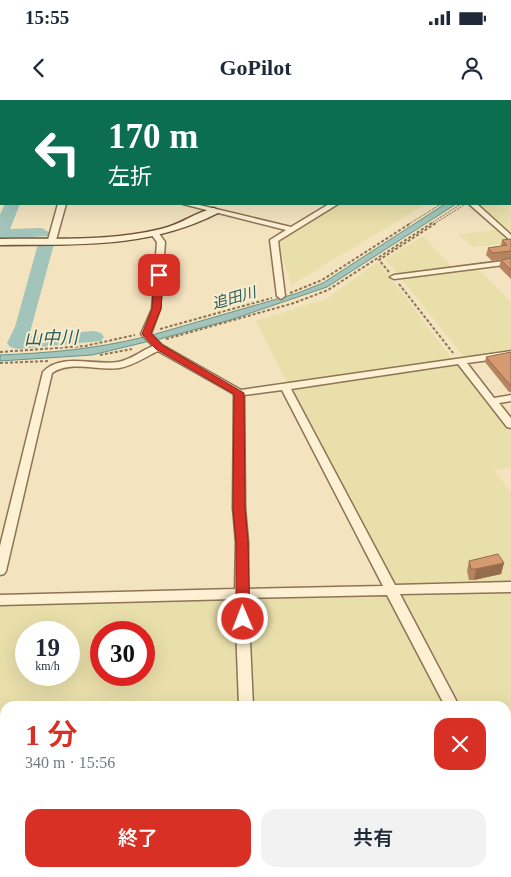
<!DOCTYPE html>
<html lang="ja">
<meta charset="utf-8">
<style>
body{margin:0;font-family:"Times New Roman","Noto Sans JP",serif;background:#f2f2f3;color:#1f2937;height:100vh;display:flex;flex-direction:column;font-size:19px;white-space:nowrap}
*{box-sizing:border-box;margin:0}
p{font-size:16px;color:#747a83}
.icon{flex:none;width:28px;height:28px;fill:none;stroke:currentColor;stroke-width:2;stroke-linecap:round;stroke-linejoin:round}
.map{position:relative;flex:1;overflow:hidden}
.panel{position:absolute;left:0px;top:601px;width:511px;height:176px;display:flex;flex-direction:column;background:#fff;border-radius:15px 15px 0 0;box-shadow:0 5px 20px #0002}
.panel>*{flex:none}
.banner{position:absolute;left:0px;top:0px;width:511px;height:105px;box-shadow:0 5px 20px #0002;background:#0b6e4f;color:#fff;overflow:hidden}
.speed{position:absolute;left:15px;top:521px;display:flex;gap:10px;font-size:25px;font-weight:700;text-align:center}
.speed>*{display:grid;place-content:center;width:65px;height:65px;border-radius:50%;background:#fff;box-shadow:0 5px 20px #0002;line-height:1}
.speed small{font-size:12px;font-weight:400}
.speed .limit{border:8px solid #d22;background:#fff;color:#111}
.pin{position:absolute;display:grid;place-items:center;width:42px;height:42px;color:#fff;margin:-21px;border-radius:10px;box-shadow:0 2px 8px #0006}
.me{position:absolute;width:55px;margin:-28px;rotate:359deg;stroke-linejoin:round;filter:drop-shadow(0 0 4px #0008)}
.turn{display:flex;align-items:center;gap:18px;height:105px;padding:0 25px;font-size:22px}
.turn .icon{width:65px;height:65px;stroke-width:2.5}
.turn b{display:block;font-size:35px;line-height:42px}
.round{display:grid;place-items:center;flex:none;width:52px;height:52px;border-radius:15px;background:#f2f2f3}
.headline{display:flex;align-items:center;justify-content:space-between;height:85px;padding:0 25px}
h1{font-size:30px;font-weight:600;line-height:38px;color:#d93025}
.button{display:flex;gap:10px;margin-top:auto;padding:10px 25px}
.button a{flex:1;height:58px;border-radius:15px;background:#d93025;color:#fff;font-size:20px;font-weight:600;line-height:58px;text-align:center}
.button a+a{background:#f2f2f3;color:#1f2937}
.status{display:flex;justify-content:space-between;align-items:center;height:35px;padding:0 25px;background:#fff;direction:ltr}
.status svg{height:14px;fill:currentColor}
header{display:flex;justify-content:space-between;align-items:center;height:65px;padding:0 25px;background:#fff;font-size:22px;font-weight:600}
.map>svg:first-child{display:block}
.farmland{fill:#e9dfab;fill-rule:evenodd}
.water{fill:#a3c4ba;stroke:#689388}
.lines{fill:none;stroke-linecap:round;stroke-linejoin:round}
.canal{fill:#a3c4ba;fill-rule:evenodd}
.river{fill:#a3c4ba;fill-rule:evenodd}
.street-casing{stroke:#8e7355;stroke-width:3}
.secondary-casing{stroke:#6f5438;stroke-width:3}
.path-far1{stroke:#8e7355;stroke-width:1;stroke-dasharray:2 1;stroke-linecap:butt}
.path{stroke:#8e7355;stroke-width:2;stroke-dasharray:3 2;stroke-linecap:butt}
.street{fill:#fdf0d3;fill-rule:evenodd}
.secondary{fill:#fdf0d3;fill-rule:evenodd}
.wall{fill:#b78460}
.shaded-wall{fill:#956c4e}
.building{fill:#d59a70;stroke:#956c4e}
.route{fill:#d93025;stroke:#8d1f18}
.labels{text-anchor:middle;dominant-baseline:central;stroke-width:4;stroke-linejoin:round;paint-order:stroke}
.far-water-label{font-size:15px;font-style:italic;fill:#295d59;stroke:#f9edcf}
.water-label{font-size:18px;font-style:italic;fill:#295d59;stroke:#f9edcf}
</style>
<div class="status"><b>15:55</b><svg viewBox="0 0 49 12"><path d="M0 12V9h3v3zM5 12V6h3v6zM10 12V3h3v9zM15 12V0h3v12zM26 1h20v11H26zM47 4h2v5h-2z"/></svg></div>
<header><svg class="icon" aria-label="back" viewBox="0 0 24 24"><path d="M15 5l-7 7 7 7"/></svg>GoPilot<svg class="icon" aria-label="person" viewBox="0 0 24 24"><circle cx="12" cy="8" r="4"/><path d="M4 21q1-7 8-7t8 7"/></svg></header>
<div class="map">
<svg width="511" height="777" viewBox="0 0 511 777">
<rect width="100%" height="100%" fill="#f3e3bf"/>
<path class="farmland" d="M510,89L511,131L508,132L478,104H510Z
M338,104H426L291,185L278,141Z
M496,130L510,143L472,147L459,134Z
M423,136L452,167L397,173L385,159Z
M376,163L380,164L452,259L288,284L256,221L326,199Z
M478,169L511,202V250L464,257L401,178Z
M458,264L511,331V367L494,370L511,393V482L394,485L292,288Z
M511,493V699L506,690V606H462L403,496Z
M387,495L444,606H252L249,498Z
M233,498L237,502L238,606H5V709L0,706V507L6,503ZM26,532H69V575H26ZM101,532H144V575H101Z
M506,729L511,738V777H257V772H506Z
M0,732L5,735V772L65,773L72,777H0Z
M241,772V777H118L110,773Z"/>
<path class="water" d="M445,104H456L327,187L230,220L156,240L152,235L298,193L323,183Z
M144,237L150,241L92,255L0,261V255C49,253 96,249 144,237Z"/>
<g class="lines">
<path class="canal" d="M510,67H511V71H510Z"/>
<path class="river" d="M5,104H20L10,129L42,128L50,133L48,136L0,139V114Z
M46,139L54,144L29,236L94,231L101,233L104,237L101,241L17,249L10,247L7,243L15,227L38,144Z"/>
<g class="street-casing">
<path id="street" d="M171,0H182L183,1H172Z
M510,2H511V6H510Z
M510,84H511V89H510Z
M58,104H66L56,140L52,142L48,140Z
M183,104H195L291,127L329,104H338L278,141L285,196L281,199L277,196L270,140L286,130Z
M469,104H477L511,135V141Z
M152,132H158L165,142L160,209L151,234L162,245L241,290L511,251V257L467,263L494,298L511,295V301L499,303L511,318V328L507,327L458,264L291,289L395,485L511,482V492L400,494L459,606H445L387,495L248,498L253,606H239L235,499L0,505V495L235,489L236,442L233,408L234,294L158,251C145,257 133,266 119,268C97,271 71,260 52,273L6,471L4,474L0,475V446L43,272C61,252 95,266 118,262C130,260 141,251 153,246L141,234L152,209L157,142L151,134ZM282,290L383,486L248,489V442L245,408L244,295Z
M511,160V164L394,179L390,177L394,175Z
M506,704L511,706V727L506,726Z
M0,713L5,715V730L0,728Z
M79,772H101L103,777H81Z
M240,772H256V777H240Z"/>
</g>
<g class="secondary-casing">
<path id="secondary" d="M214,108L219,111L218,113C147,149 77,144 0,145V139C53,138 108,142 161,129C180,125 196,112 214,108Z"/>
</g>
<path class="path-far1" d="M409,124L441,104
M430,124L461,104
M434,124L464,105"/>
<path class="path" d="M389,172L379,160L436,123
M399,184L453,253
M290,193L322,180L411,123
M160,229L272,198
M166,239L294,203L328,190L432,123
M0,252L85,246L135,235
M100,255L132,249
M0,263L48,261"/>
<use href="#street" class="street"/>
<use href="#secondary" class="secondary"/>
</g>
<path class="wall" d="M3,0H30L25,1H3Z
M210,0H277L282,1H210Z
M486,0H506L504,1H493Z
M511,139V179L499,167L501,160L503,159L492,161L486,155L488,148L501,146L502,140Z
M511,252V292H509L485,262L486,257Z
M469,461L504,463L501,474L474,480H469L467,471Z"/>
<path class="shaded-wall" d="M20,0H30L25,1H21Z
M453,0H464L462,1H451Z
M504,463L501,474L474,480L476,469Z"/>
<path class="building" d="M233,0H277L282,1H240Z
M347,0H453L451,1H347Z
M511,139V151L493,153L488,148L507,145L502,140Z
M511,158V170L501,160Z
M511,252V286L486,257Z
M498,454L504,463L476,469H471L469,461Z"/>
<path class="route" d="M159,173L163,175L161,209L151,233L162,245L244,293L245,408L248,442L250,519L243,524L236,519V442L233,408L234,294L156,249L142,234L152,209L154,175Z"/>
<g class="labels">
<g class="far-water-label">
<text transform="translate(234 198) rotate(-16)">追田川</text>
</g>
<g class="water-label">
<text transform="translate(51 238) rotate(-1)">山中川</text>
</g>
</g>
</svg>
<div class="speed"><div>19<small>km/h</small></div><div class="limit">30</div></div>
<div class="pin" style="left:159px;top:175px;background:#d93025"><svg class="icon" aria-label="arrive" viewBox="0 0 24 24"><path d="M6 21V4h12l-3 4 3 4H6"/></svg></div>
<svg class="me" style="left:243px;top:519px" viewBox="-20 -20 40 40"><circle r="17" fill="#d93025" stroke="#fff" stroke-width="3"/><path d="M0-11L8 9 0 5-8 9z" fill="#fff"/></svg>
<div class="banner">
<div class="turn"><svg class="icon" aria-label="left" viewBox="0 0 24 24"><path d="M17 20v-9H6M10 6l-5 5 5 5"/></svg><div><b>170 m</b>左折</div></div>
</div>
<section class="panel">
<div class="headline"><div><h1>1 分</h1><p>340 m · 15:56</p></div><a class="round" style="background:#d93025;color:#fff"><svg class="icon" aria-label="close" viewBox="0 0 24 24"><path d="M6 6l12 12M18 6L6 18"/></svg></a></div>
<div class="button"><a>終了</a><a>共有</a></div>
</section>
</div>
